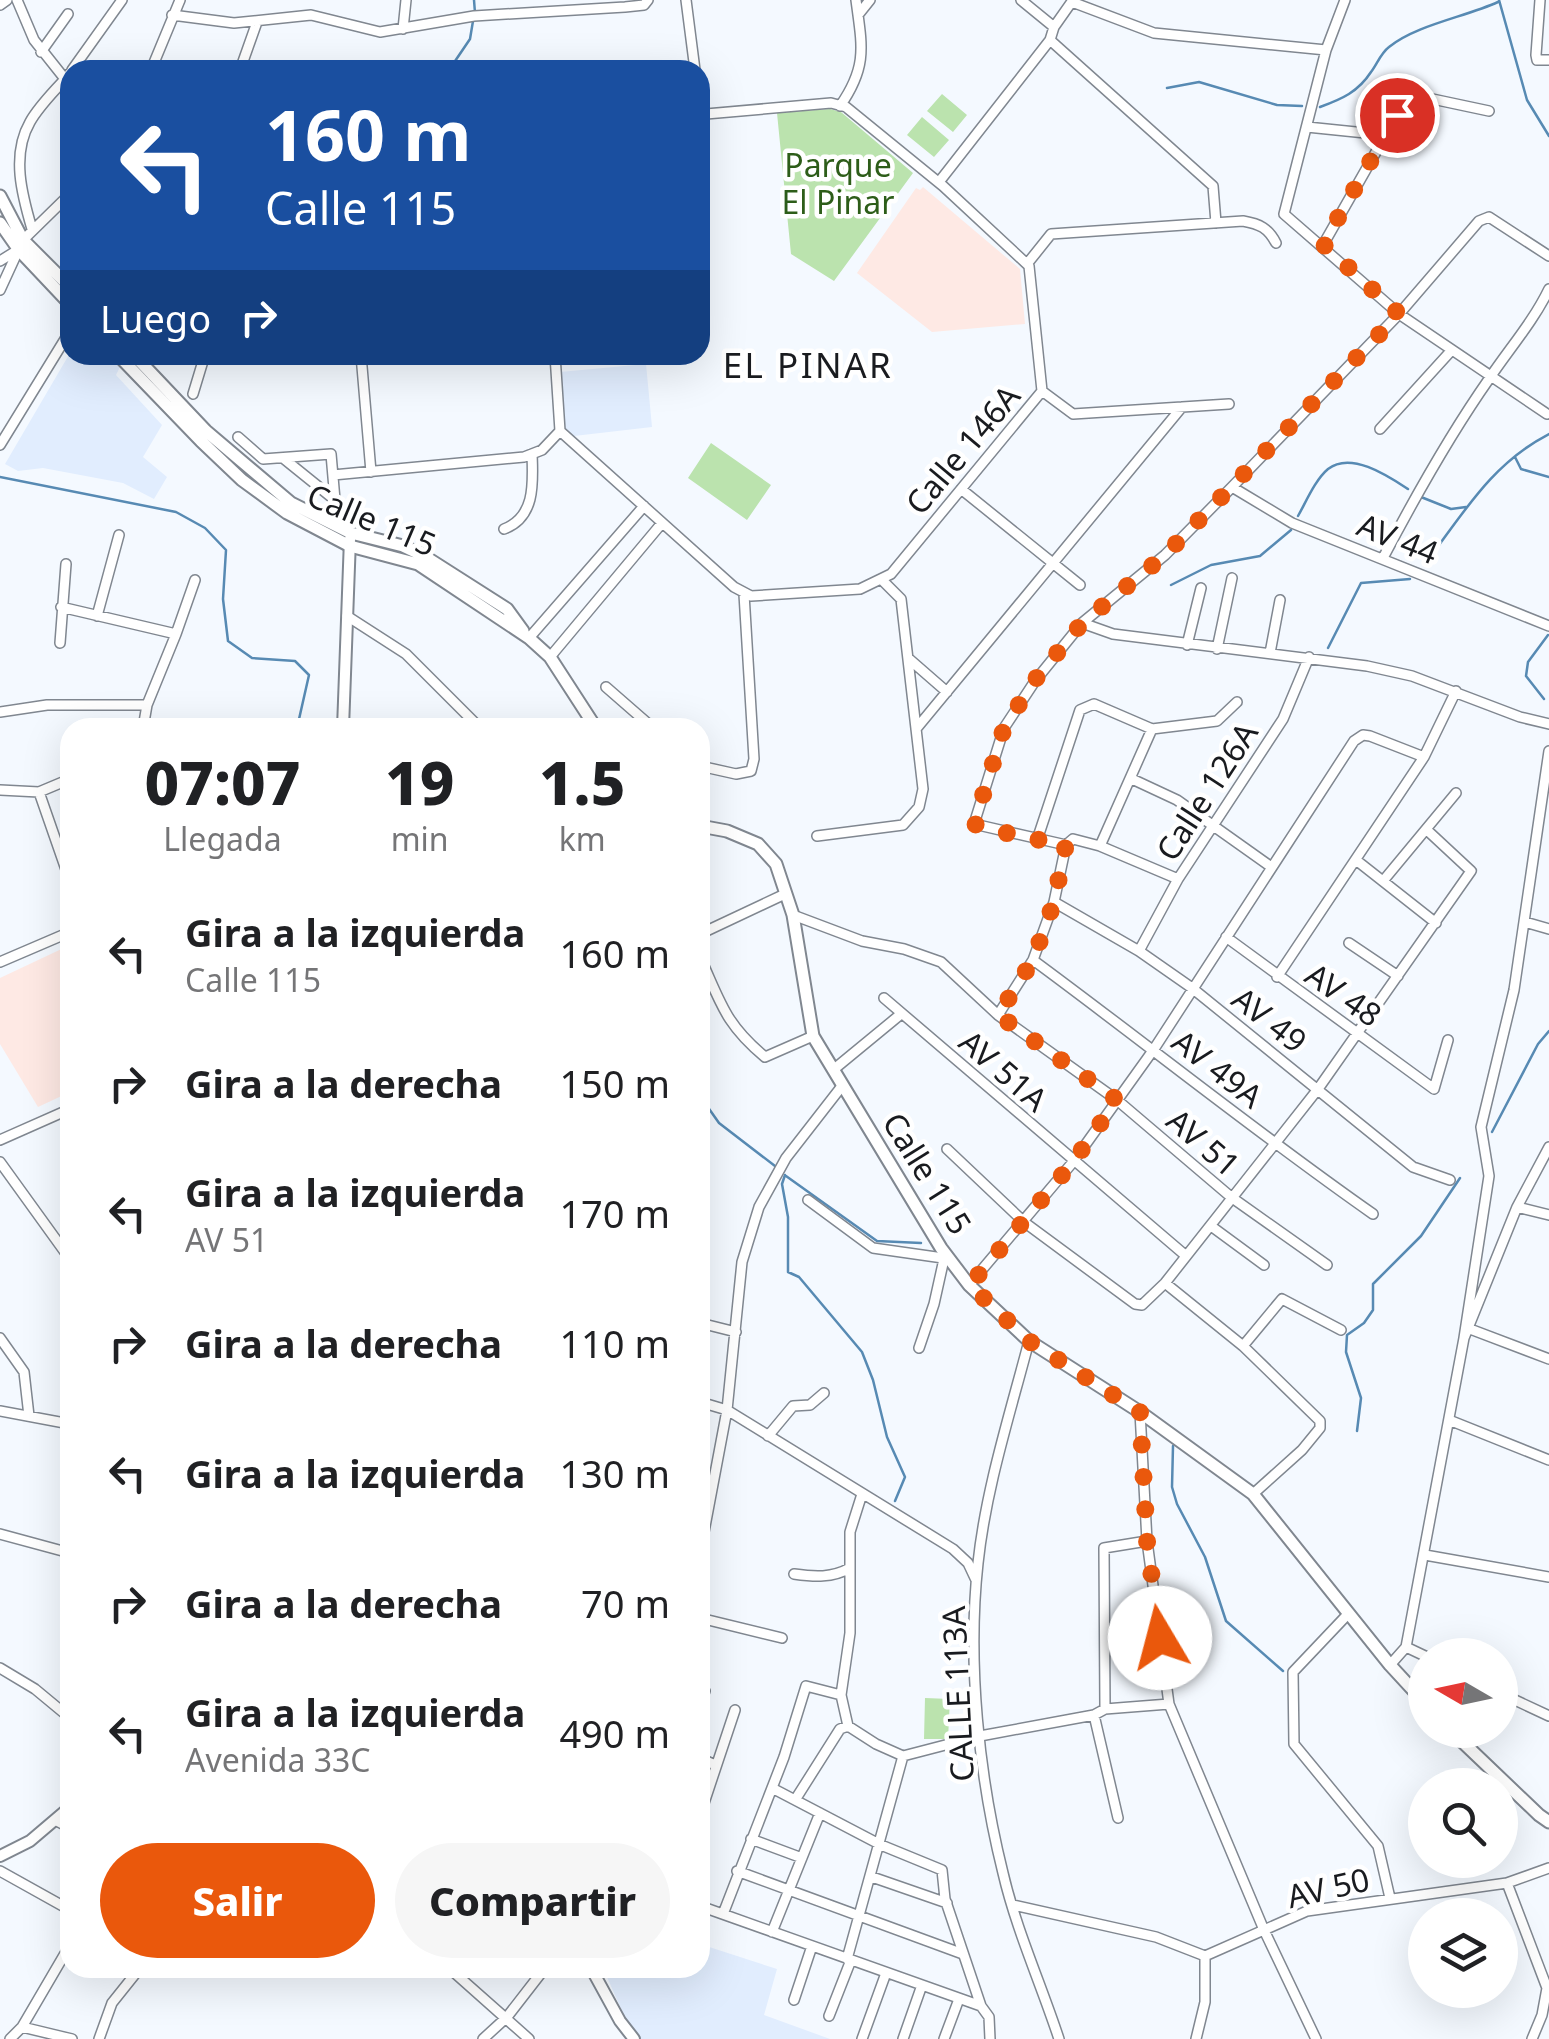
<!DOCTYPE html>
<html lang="es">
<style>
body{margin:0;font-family:"Noto Sans",sans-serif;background:#f6f6f6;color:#202124;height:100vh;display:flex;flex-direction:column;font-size:38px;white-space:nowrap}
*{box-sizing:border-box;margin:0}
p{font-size:32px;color:#757577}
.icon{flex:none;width:55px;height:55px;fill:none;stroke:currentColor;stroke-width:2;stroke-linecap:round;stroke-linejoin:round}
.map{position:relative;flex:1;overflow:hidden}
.details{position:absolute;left:60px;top:718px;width:650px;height:1260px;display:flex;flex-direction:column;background:#fff;border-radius:30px;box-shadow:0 10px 40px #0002}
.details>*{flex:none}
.top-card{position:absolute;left:60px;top:60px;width:650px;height:305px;border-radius:30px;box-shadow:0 10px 40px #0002;background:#1a4fa0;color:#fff;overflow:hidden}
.needle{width:65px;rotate:279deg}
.controls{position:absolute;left:1408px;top:1638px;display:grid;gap:20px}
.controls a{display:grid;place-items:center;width:110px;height:110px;border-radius:50%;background:#fff;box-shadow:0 10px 40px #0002;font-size:50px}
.pin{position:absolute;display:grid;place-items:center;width:85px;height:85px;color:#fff;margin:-42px;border:5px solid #fff;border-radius:50%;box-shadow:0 2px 10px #0007}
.me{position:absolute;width:110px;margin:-55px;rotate:352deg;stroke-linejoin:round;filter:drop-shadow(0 0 8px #0008)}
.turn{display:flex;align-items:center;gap:35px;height:210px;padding:0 40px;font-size:45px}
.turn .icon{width:130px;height:130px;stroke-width:2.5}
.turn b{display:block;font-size:70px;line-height:85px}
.then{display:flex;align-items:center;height:95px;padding:0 40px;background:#0003;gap:20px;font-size:38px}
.eta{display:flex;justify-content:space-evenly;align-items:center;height:170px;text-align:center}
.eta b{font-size:60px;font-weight:800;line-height:70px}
.action{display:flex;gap:20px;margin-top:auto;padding:20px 40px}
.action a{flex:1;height:115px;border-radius:60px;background:#ea580c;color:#fff;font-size:40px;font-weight:800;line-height:115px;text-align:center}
.action a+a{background:#f6f6f6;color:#202124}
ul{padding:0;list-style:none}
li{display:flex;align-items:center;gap:30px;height:130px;padding:0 40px}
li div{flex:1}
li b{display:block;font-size:38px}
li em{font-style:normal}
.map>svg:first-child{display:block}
.built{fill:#e1edfe}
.education{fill:#fee9e4}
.green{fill:#bbe3ae}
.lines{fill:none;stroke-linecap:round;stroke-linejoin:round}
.stream{stroke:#578ab3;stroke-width:2.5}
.minor-casing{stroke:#808790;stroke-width:12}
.tertiary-casing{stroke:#808790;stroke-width:14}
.secondary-casing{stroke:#808790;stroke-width:15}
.minor{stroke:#fff;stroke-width:9}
.tertiary{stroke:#fff;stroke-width:10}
.secondary{stroke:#fff;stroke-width:11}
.route{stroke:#ea580c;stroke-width:18;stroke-dasharray:0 32.4}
.labels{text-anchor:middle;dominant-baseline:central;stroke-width:9;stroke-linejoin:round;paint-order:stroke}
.park-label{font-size:32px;fill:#2d5d19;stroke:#fff}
.street-label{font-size:32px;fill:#191b1f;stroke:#fff}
.neighbourhood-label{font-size:35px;letter-spacing:2.5px;fill:#191b1f;stroke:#fff}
</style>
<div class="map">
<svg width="1549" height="2039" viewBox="0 0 1549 2039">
<rect width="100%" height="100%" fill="#f4f9ff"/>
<path class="built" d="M70,353L110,355L120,367L116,375L162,425L143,457L167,477L154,499L123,483L43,468L18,471L5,464Z
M646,364L652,427L574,436L565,429L560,372Z
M700,1944L777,1969L764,2015L830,2039H641L626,2020L603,1968H700Z"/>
<path class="education" d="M923,187L1020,269L1025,324L932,332L857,273L916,188L920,190Z
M70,945V1092L38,1107L0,1044V978Z"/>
<path class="green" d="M942,94L967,115L953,132L927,111Z
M830,109L841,112L913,173L834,281L791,254L777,113Z
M922,117L949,140L934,157L907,135Z
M711,443L771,485L747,520L688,478Z
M925,1698L950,1699L948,1739H924Z"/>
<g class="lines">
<path class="stream" d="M474,0L475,13
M1499,0L1527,100L1549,136
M449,70L470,39L473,21
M1167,88L1199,82L1277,105L1302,106
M1320,107C1342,99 1358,92 1371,72C1377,64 1381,53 1389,47C1416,25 1465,17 1498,2
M1515,457L1521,469L1549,477
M0,477L176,512L205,528L226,550L223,599L228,641L252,658L295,661L309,675L297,728
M1421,497L1451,509L1466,507
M1298,516C1306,502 1315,480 1328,469C1351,451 1388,476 1408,489
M1425,564C1463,514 1491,464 1549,434
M1171,585L1211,565L1260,556L1291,530
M1328,648L1361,583L1410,579
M1544,699L1526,676L1528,662L1548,635
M700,1096L719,1123L775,1166
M1492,1132L1538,1044L1549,1031
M785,1175L782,1184L788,1217V1272L799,1277L862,1352L873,1380L887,1437L905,1477L895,1501
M786,1176L877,1241L921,1243
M1357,1431L1361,1398L1346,1352L1347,1335L1364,1323L1373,1310V1284L1421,1236L1460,1178
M1173,1446L1172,1487L1177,1504L1205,1557L1226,1621L1283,1671"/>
<g class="minor-casing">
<path id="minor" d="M17,0L34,40L65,79
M686,0L695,70
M1021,0L1054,27
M1345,0L1326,50L1284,214L1399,314L1547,414
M1540,0L1536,55L1537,60H1549
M1072,2L1154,33L1326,50
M0,5L7,0
M172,15L234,23L311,15L380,32L474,16L625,7L644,5L648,0
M858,15L870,0
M403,29L406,0
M1050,40L1213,186L1216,223
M41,52L68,14
M72,70L122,0
M151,70L180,0
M240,70L257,22
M840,106C868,66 862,46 856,0
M1307,127L1385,135
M939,182L1050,40L1054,27L1073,0
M32,229C22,195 11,155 30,122C40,104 57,89 70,73
M1323,245L1409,94L1489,111
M0,261L16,251
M1027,264L1051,234L1243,221C1260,224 1268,228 1276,243
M0,290L23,240L70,194
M361,355L371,472
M555,355L560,431L734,587L751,596L860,589L891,574L1042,391L1029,266L943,186L846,107L831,103L706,114L700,121
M1042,391L1073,414L1229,404
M193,394L203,361L210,355
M1380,429L1450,352
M238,437L263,459L331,454L335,500L283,458
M0,445L70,331
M333,475L524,457L542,450L560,431
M1232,487L1292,523L1549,626
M961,489L1080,585
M504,529C536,517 533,482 532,454
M1383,558C1415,497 1449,436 1489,379C1509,349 1533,322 1549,289
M61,607L176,634L147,705L143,728
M97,616L119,535
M347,616L406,654L480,728
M1082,623L1113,634L1367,666L1412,676L1520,717L1549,724
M176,634L195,580
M529,638L644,506
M60,643L66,564
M1187,645L1201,588
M1217,649L1232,578
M1270,653L1280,600
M550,657L662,523
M908,658L947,692
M606,687L653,728
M0,712L47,705H147
M916,729L1182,407
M700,766L736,774L751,771L754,759L744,594
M1132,779L1177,800L1270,866
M0,790L39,792L70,779
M39,792L70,881
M817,836L903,825L919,807L923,789L901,599L881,579
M1037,840L1080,710L1094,704L1152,729L1217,721L1237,702
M1100,846L1152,729
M1356,860L1436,923
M1178,879L1100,846L1073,839L1066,845L974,824L1004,728L1035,681L1082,623L1165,555L1232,487L1399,314L1479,221L1489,217L1549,256
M1383,881L1456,793
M1054,902L1139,951L1192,988L1413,1167L1450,1180
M793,915L862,941L904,949L941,962L998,1015L1117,1100L1231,1197L1327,1265
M1525,922L1549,929
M700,934L785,894
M1226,937L1434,1089L1448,1040
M1349,943L1398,976
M1139,951L1178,879L1283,719L1309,657
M700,957C721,1003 725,1024 765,1057L813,1036
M1033,960C1147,1044 1257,1133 1373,1214
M0,962L70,932
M1277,977L1424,757L1456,691
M884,998L1185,1255
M998,1015L1033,960L1054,902L1066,845
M833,1070L901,1014
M0,1140L70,1109
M947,1149L1024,1222L1135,1304L1142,1305L1165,1283L1318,1089L1471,871L1428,831
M0,1162L70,1259
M808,1200L873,1248L950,1259
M1517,1207L1549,1215
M1211,1226L1264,1265
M1165,1283L1243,1346L1320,1421V1428L1302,1450L1253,1494
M969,1285L1073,1162L1154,1049L1354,741L1363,735L1370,736L1424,757
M700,1323L736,1332
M1470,1329L1549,1359
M0,1338L24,1372L29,1416
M1464,1338L1489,1176L1481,1127L1514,990L1549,751
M1029,1341C1010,1414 986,1488 978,1563C967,1663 979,1777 1003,1873C1016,1929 1041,1984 1059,2039
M1243,1346L1282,1299L1341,1330
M919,1348L934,1304L944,1259
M700,1402L727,1410L953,1549L968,1563L976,1580
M0,1411L70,1424
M1140,1412L1147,1541L1169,1704L1264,1930L1316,2039
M1449,1420L1549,1460
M768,1436L793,1406L810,1405L824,1393
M862,1494L850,1532V1633L841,1695L848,1726L876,1744L903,1756L980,1736L1094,1715L1105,1709L1169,1704
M0,1534L70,1553
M700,1553L727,1410L742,1262L759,1207L786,1158L842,1086
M1425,1555L1549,1577
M794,1574C815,1577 832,1578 850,1568
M1348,1614L1293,1672L1294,1744L1378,1846L1390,1898
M700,1618L782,1638
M1406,1647L1425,1656
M1390,1665L1406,1647L1464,1338L1517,1207L1549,1147
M0,1668L35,1689L70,1718
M1500,1693L1549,1716
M700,1701L705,1691
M1105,1709L1104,1548L1147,1541
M1094,1715L1118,1818
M700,1758L715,1765
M795,1800L840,1729L848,1726
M703,1806L735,1710
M55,1820L70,1828
M751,1839L802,1858
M0,1871L70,1910
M737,1871L963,1954
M872,1877L947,1903
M1507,1883L1547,1988L1542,2015L1532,2039
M1013,1905L1156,1937L1205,1956
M700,1906L981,2006L945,1899L942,1870L881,1845L772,1788
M723,1914L784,1757L806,1686L841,1695
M772,1932L820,1813
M847,1959L903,1756
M449,1968L529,2039
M794,2000L812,1946
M981,2006L989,2017L990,2039
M829,2016L851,1960
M22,2027L72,2039
M10,2039L22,2027L70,1945
M99,2039L112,2003L140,1968
M483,2039L507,2017L545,1968
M862,2039L886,1973
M903,2039L922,1985
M944,2039L959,1999
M1196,2039L1205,2002V1956L1307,1911L1507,1883L1549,1868"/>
</g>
<g class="tertiary-casing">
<path id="tertiary" d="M343,728L350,539
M0,1856L30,1841L70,1807
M591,1968L620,2021L634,2039"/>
</g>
<g class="secondary-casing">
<path id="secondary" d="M0,196L23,240L70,287
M0,223L19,250L70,304
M118,355L201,441L242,480L287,513L350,546L418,564L529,638L550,657L596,728
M134,355L206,431L291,503L351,533L403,546L424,556L507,609L523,631
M700,826L727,831L758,844L776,864L793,915L813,1036L941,1248L969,1285L1029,1341L1140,1412L1253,1494L1390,1665L1425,1703
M1450,1730L1539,1815L1549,1822"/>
</g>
<use href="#minor" class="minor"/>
<use href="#tertiary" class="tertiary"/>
<use href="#secondary" class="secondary"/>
</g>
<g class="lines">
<path class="route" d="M1160,1638L1147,1541L1140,1412L1029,1341L970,1285L1073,1162L1117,1100L998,1015L1033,960L1054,902L1066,844L1021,837L974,824L1004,728L1034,681L1082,623L1165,555L1399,314L1323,244L1397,115"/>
</g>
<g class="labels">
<g class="park-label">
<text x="838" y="164">Parque<tspan x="838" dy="37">El Pinar</tspan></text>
</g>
<g class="street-label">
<text transform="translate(962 449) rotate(-50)">Calle 146A</text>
<text transform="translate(372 519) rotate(23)">Calle 115</text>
<text transform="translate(1398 538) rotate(22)">AV 44</text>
<text transform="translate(1206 791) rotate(-57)">Calle 126A</text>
<text transform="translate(1344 994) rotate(35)">AV 48</text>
<text transform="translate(1270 1019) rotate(38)">AV 49</text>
<text transform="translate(1218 1068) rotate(38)">AV 49A</text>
<text transform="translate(1004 1070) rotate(41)">AV 51A</text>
<text transform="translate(1204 1142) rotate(41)">AV 51</text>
<text transform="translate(928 1173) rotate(58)">Calle 115</text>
<text transform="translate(957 1694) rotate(-93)">CALLE 113A</text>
<text transform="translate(1328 1887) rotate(-13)">AV 50</text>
</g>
<g class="neighbourhood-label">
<text x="808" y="364">EL PINAR</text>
</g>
</g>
</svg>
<div class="controls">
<a><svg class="needle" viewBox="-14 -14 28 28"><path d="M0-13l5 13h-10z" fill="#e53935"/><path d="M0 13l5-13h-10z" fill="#757577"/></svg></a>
<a><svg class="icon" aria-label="search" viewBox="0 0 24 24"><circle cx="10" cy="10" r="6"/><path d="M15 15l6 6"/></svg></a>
<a><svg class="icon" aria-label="layers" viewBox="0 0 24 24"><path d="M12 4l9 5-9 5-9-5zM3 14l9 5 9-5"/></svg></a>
</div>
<div class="pin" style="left:1397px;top:115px;background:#d93025"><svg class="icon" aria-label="arrive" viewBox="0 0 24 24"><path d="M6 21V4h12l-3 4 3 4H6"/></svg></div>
<svg class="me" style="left:1160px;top:1638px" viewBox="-20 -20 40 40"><circle r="19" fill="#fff"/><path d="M0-13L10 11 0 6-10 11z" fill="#ea580c"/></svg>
<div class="top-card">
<div class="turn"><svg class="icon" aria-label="left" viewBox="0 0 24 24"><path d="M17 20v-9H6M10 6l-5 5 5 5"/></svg><div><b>160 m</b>Calle 115</div></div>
<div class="then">Luego<svg class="icon" aria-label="right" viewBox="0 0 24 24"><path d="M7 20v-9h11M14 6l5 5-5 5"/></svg></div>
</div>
<section class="details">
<div class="eta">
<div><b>07:07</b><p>Llegada</p></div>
<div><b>19</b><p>min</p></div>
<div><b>1.5</b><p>km</p></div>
</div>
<ul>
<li><svg class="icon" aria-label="left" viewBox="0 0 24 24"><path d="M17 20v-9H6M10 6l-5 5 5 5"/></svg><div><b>Gira a la izquierda</b><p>Calle 115</p></div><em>160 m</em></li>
<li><svg class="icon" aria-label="right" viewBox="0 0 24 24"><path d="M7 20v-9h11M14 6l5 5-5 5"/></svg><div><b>Gira a la derecha</b></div><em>150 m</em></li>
<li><svg class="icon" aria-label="left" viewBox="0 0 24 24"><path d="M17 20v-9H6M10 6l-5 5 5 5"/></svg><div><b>Gira a la izquierda</b><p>AV 51</p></div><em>170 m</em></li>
<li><svg class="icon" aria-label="right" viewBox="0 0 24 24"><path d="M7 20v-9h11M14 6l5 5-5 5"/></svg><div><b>Gira a la derecha</b></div><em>110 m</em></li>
<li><svg class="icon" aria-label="left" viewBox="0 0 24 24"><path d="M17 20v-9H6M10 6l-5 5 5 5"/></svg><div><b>Gira a la izquierda</b></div><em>130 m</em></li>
<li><svg class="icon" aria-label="right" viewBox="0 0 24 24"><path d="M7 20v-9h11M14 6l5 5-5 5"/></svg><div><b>Gira a la derecha</b></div><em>70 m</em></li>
<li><svg class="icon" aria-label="left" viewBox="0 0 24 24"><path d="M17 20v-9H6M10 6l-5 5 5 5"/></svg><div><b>Gira a la izquierda</b><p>Avenida 33C</p></div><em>490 m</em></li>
</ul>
<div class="action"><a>Salir</a><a>Compartir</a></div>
</section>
</div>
